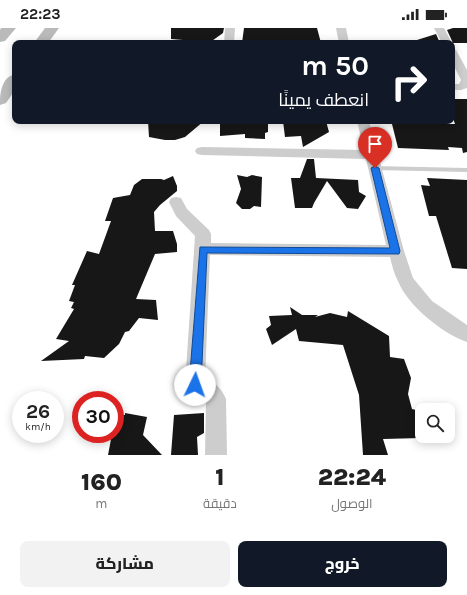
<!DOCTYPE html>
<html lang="ar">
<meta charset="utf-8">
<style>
body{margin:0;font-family:Karla,Cairo,sans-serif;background:#f2f2f2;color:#222;direction:rtl;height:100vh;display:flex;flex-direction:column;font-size:15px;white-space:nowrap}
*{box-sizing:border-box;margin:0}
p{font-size:13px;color:#767676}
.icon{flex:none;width:22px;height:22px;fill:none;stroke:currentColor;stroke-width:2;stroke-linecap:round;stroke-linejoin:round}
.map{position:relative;height:427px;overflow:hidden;direction:ltr}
.details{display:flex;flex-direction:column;background:#fff;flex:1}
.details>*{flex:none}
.banner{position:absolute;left:12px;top:12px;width:443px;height:84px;border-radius:8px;box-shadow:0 2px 10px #0003;direction:rtl;background:#111827;color:#fff;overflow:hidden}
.buttons{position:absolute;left:415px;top:375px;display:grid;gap:8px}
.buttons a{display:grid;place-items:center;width:40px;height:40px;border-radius:8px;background:#fff;box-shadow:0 2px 10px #0003;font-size:20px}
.speed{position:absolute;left:12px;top:363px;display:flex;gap:8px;font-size:20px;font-weight:700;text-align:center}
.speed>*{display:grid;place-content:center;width:52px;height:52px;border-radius:50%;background:#fff;box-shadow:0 2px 10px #0003;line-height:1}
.speed small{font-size:10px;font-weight:400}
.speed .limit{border:6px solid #d22;background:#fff;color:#111}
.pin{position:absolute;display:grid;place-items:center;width:34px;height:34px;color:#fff;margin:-41px -17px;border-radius:50% 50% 50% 0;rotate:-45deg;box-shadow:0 0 4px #0007}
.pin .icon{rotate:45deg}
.me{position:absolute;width:44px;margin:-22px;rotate:3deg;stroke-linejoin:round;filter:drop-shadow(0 0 3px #0008)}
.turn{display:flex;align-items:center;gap:14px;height:84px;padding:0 20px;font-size:18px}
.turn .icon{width:52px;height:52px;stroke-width:2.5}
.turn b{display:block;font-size:28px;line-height:34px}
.eta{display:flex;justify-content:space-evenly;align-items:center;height:68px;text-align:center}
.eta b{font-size:24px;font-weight:800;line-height:28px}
.cta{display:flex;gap:8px;margin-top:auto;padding:8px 20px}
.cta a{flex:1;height:46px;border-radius:8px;background:#111827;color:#fff;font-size:16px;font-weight:800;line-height:46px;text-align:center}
.cta a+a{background:#f2f2f2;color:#222}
.status{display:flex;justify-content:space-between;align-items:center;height:28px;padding:0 20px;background:#fff;direction:ltr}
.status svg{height:11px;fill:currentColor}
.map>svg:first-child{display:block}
.building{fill:#171717}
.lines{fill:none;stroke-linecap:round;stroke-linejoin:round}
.lane{fill:#cdcdcd;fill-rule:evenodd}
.street{fill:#cdcdcd;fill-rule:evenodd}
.secondary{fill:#bababa;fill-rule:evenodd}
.route{fill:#1a73e8;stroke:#114b97}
</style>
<div class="status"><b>22:23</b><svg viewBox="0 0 49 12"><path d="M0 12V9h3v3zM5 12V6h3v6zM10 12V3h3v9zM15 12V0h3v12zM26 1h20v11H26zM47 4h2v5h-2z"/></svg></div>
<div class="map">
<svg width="467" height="427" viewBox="0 0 467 427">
<rect width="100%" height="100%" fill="#fff"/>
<path class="building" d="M171,0H224L223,5L209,15H184L183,12L171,11Z
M244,0H317L321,15H242Z
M453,0H467V15H453L447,2Z
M436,6L440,15H418L417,12Z
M452,71H467V124L463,125L462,120L448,119L449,122L398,120L392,96H455L452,87Z
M148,93H204L185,109L175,112H165L149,109Z
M220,93H268V104L265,105V111L245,110V106L220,108Z
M283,93H326L329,104L303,119L301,108L285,109Z
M307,131H314L316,150L358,152L359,164L366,168L358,181L347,180L327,153L314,175L312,180H295L291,150H300Z
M237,147L247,149L252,147L262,149L261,179L254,178L250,181H242L236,175L241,161Z
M173,148L177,158V163L160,177L154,184L155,203H173L177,216V224L155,226L136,271L156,272L158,292L139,290L129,303L125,304L119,316L104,330L85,328L84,331L41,333L69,313L56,311L74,281L71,280L74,274L69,273L75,257H72L87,223L99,226L111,193H105L113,170L130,167L134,157L142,151H161L164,152Z
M427,150L467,152V241L452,240L436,188H429L421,157L430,158Z
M290,279L302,287H318L315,289L330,285L347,289L348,283L389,308L390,329L404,331L411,350L408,366L412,381L420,383L421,400L419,403L421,410L383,411L388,427H363L359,367L343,317L299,313L296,301L272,317L266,301L271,297L269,288L292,287Z
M125,385L147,389L143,407L162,427H108L112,406H115V387H125Z
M204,385V405L197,409L198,427H171L174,387Z"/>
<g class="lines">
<path class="lane" d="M373,138L467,140V144L375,142H373L372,140Z"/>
<path class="street" d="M225,0H235L234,15H224Z
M336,0H346L349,15H339Z
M434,0H444L452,15H442Z
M452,21L456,22L467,42V60L461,62H452V56H459L461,52L452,34Z
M357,93H369L404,223L413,250L432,273L467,297V314C443,306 407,277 398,253C394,246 392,237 390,229L210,227L205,351C216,355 222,361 226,371L227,427H205L206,374L196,366L188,364L185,357L195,208L176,188L169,174L171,170L176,169L181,170L187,181L209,202L211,206V215L386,217L366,131L202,127L197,126L195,123L197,120L202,119L364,122Z"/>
<path class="secondary" d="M1,0H16L5,13L0,14V2Z
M45,0H59L48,15H34Z
M15,46V62L6,75L0,77C0,65 1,50 15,46Z"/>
</g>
<path class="route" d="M375,138L379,140L400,223L399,226L207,225L201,357L199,361L195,363L191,361L189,357L200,219L390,220L371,140Z"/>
</svg>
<div class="buttons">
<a><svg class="icon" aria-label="search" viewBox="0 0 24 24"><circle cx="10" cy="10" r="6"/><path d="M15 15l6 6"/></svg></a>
</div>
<div class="speed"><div>26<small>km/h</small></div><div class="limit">30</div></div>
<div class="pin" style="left:375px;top:140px;background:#d93025"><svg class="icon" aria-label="arrive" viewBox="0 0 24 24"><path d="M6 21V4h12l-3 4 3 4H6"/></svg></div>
<svg class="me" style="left:195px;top:357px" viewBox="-20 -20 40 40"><circle r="19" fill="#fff"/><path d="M0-13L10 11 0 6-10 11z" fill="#1a73e8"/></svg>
<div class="banner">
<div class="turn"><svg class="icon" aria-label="right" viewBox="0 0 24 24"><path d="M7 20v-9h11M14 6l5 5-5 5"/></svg><div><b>50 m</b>انعطف يمينًا</div></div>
</div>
</div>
<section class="details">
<div class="eta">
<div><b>22:24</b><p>الوصول</p></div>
<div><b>1</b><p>دقيقة</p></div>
<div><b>160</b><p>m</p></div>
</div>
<div class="cta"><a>خروج</a><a>مشاركة</a></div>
</section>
